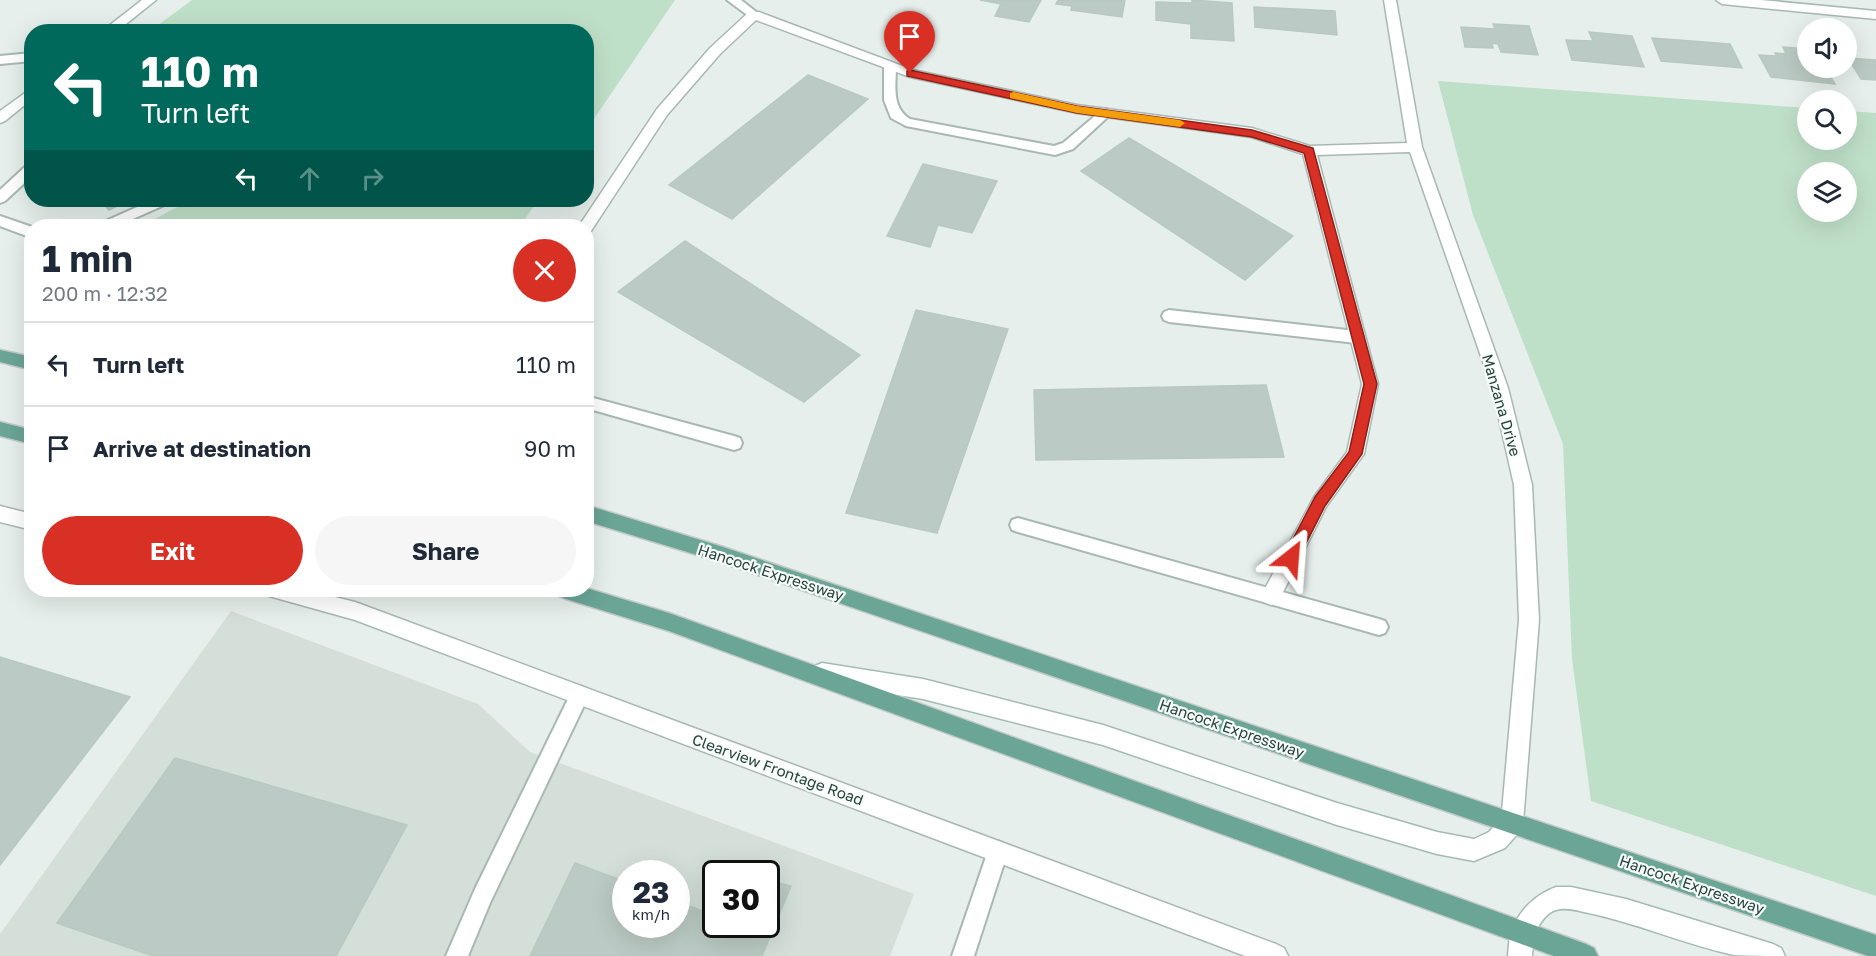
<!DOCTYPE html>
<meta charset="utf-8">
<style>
body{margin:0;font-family:"Golos Text",sans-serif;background:#f6f6f7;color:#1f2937;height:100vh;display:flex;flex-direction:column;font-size:22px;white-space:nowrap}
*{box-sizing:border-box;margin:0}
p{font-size:20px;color:#747a83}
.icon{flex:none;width:33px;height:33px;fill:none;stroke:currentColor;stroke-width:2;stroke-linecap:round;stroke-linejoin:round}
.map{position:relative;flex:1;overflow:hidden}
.sheet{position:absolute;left:24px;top:219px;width:570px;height:378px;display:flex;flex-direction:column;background:#fff;border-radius:24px;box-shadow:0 6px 24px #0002}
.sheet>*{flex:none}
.hud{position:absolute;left:24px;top:24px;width:570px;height:183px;border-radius:24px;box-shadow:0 6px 24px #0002;background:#00695c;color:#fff;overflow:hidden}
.fabs{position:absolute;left:1797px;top:18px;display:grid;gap:12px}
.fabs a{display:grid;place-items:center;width:60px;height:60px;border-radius:50%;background:#fff;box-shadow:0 6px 24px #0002;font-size:30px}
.speed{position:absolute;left:612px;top:860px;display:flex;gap:12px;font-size:30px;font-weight:700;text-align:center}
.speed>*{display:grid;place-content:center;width:78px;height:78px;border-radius:50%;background:#fff;box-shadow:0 6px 24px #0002;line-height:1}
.speed small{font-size:15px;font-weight:400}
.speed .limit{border:3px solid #111;border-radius:9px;background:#fff;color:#111}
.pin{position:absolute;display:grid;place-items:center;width:51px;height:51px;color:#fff;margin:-62px -26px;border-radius:50% 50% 50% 0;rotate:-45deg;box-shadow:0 0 6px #0007}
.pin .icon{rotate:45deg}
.me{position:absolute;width:66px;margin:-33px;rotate:28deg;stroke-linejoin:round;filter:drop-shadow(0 0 4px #0008)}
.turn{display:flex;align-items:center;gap:21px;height:126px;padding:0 18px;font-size:27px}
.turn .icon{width:78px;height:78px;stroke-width:2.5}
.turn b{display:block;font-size:42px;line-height:51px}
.lanes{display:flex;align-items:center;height:57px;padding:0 18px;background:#0003;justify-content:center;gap:30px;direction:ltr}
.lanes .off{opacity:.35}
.round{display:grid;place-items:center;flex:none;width:63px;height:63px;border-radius:32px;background:#f6f6f7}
.head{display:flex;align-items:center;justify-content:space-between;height:102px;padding:0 18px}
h1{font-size:36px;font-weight:700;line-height:45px}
.button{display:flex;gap:12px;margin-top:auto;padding:12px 18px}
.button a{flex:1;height:69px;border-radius:36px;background:#d93025;color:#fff;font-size:24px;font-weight:700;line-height:69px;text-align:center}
.button a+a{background:#f6f6f7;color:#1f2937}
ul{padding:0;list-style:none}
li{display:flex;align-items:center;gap:18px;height:84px;padding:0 18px;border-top:2px solid #e0e1e3}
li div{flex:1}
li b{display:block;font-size:22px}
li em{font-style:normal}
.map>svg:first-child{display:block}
.built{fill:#d4dfda;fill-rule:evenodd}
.green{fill:#bfe0c8;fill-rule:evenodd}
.building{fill:#bbcac4;stroke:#b8c9c2;stroke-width:1.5}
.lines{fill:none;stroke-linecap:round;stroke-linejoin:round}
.lane-casing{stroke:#a8b8b2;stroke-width:4}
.street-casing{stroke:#a8b8b2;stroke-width:3}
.secondary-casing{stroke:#a4bbb3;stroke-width:3}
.primary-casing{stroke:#c2cac8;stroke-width:3}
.lane{fill:#fff;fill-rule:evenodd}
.street{fill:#fff;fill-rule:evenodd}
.secondary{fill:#fff;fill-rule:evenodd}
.primary{fill:#6aa596;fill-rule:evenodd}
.route{fill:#d93025;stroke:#8d1f18;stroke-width:1.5}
.slow{fill:#f59e0b}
.labels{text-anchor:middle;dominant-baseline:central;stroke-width:4.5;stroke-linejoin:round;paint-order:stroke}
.street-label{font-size:15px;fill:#24423a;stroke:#f7fbf9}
</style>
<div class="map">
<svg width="1876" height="956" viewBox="0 0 1876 956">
<rect width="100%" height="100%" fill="#e6efeb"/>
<path class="built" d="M231,611L478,704L530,752L914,894L890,956H0V934ZM626,873H676V924H626ZM716,873H766V924H716Z"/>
<path class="green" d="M192,0H675L587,129L586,32L150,31Z
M1438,81L1807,108L1808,140H1846L1847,111L1876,113V896L1591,801L1572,659L1563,444L1473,215ZM1808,172H1846V212H1808Z
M191,200H538L520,226H141Z"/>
<path class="building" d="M980,0H1041L1029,22L995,16L1001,4Z
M1058,0H1125L1122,17L1071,10L1072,6L1056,4Z
M1192,0L1232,3L1234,41L1191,38V24L1156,20V2L1192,3Z
M1254,7L1335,11L1337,35L1255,27Z
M1493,24L1529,26L1538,55L1501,52L1498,44L1492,43L1493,48L1465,47L1461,27L1495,29Z
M1589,32L1632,36L1644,67L1572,60L1566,40L1593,41Z
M1652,38L1730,44L1742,68L1661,61Z
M1783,47L1808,49V68H1826L1835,84L1771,77L1759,55L1777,56L1775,53L1786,54Z
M1848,58L1876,60V80L1861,79Z
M808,75L868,99L732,219L669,185Z
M1129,138L1293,236L1245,280L1081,171Z
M923,164L997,181L972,233L938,225L930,247L887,236Z
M100,200H130L109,210Z
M685,241L860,355L804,402L618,292Z
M916,310L1008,329L937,533L846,513Z
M1266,385L1284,457L1036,460L1034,390Z
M0,657L130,697L0,865Z
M175,758L407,825L336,956H153L57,923Z
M575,863L626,882V924H676V901L716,916V924H766V880L791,886L762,956H530Z"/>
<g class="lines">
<g class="lane-casing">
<path id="lane" d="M727,0H741L760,15L758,17H750Z
M32,53V61L0,64V56Z
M890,62L896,66C896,86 891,107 910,119L1054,146L1063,143L1102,110L1106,109L1112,113L1073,149L1055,155L906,126L891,118L884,100V66Z
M32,164V176L5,201L0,203V190L27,165Z
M153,200H171L169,203L117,226H99L101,223Z
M0,216L32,227V238L0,226Z
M1169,310L1356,331L1361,333L1364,337L1361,341L1356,343L1169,322L1164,320L1162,316L1164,312Z
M586,396L734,436L740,438L742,443L740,448L734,450L586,408Z
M1018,518L1379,619L1385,621L1388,627L1385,633L1379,635L1018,532L1012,530L1010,525L1012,520Z
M580,686L587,689L589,695L490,903L468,956H446L475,889L573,689Z
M998,841L1005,844L1008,851L974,956H952L988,851L991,844Z"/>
</g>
<g class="street-casing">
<path id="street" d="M1384,0H1396L1422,147L1508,388L1532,485L1539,620L1523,823L1520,831L1512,834L1504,831L1501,823L1519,620L1514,485L1492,388L1410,152L1317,155L1378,384L1364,454L1326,507L1278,602L1271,605L1264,602L1261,596L1314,497L1347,452L1362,384L1303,154L1251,137L1077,113L910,77L756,20L720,54L667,115L591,231L586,232V226H579L657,109L710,48L749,12H759L913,70L1077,105L1252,128L1310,146L1407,143Z
M1716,0H1761L1876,11V19L1722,4Z
M0,506L32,514V530L0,522Z
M266,590H307L355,602L1276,944L1284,948L1288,956H1245L355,620L269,596Z
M1522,921L1530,925L1534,933L1532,956H1508L1510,933L1514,925Z"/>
</g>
<g class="secondary-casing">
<path id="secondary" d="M142,0H156L116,32H101Z
M32,88V99L5,121L0,123V111Z
M822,663L923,679L1103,725L1337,803L1437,832L1474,839L1489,832L1504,815L1512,812L1520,815L1523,823L1520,831L1505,848L1474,861L1437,854L1337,825L1103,745L923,699L822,683L815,680L812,673L815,666Z
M1556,887H1571L1626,899L1773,944L1781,948L1785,956C1769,956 1750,956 1734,955C1683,944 1635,922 1584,912C1576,910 1565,907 1556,910C1539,915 1537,938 1522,945L1514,941L1510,933C1520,910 1533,896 1556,887Z"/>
</g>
<g class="primary-casing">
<path id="primary" d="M0,350L32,357V370L0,362Z
M0,422L32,430V444L0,436Z
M586,505L720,546L1876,935V956H1868L720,562L586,521Z
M586,588L669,613L1586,944L1594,948L1598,956H1554L669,631L566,599L559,596L556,590H586Z"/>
</g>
<use href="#lane" class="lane"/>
<use href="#street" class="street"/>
<use href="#secondary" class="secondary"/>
<use href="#primary" class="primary"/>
</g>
<path class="route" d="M910,70L1077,106L1252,130L1313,148L1377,384L1362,454L1325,506L1296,563L1291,564L1286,563L1283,558L1315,497L1349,452L1364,384L1304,153L1252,137L1077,113L907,76V71Z"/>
<path class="slow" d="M1014,92L1077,106L1180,120L1185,123L1180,127L1077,113L1010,98V93Z"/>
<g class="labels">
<g class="street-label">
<text transform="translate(1502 405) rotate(74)">Manzana Drive</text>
<text transform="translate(771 572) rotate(18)">Hancock Expressway</text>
<text transform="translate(1232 728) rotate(19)">Hancock Expressway</text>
<text transform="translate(778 769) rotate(20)">Clearview Frontage Road</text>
<text transform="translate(1692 884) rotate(19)">Hancock Expressway</text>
</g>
</g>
</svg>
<div class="fabs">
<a><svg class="icon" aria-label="sound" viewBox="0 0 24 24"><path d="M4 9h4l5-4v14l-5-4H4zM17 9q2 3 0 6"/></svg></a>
<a><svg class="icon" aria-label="search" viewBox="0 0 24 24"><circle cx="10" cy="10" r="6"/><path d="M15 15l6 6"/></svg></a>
<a><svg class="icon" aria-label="layers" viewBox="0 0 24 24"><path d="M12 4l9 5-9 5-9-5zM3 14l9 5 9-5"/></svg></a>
</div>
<div class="speed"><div>23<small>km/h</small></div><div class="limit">30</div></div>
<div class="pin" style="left:910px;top:73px;background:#d93025"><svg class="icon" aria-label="arrive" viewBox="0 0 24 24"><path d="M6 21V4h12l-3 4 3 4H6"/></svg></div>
<svg class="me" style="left:1291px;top:558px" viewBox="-20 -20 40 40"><path d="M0-17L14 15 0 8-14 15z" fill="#d93025" stroke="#fff" stroke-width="4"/></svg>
<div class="hud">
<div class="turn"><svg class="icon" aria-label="left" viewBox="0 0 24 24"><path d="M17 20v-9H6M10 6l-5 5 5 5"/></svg><div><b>110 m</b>Turn left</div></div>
<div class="lanes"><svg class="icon" aria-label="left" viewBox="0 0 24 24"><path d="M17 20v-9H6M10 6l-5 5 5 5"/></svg><svg class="icon off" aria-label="ahead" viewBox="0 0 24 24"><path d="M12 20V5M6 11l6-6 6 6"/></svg><svg class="icon off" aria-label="right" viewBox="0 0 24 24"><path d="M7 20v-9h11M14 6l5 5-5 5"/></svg></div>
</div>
<section class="sheet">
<div class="head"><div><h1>1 min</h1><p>200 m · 12:32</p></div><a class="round" style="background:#d93025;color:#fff"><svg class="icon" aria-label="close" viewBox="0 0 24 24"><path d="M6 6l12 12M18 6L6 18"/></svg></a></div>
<ul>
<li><svg class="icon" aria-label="left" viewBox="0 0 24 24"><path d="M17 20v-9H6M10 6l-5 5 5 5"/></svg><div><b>Turn left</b></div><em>110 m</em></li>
<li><svg class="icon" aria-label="arrive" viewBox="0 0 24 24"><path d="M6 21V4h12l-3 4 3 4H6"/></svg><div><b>Arrive at destination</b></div><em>90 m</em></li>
</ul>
<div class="button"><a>Exit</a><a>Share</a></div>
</section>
</div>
